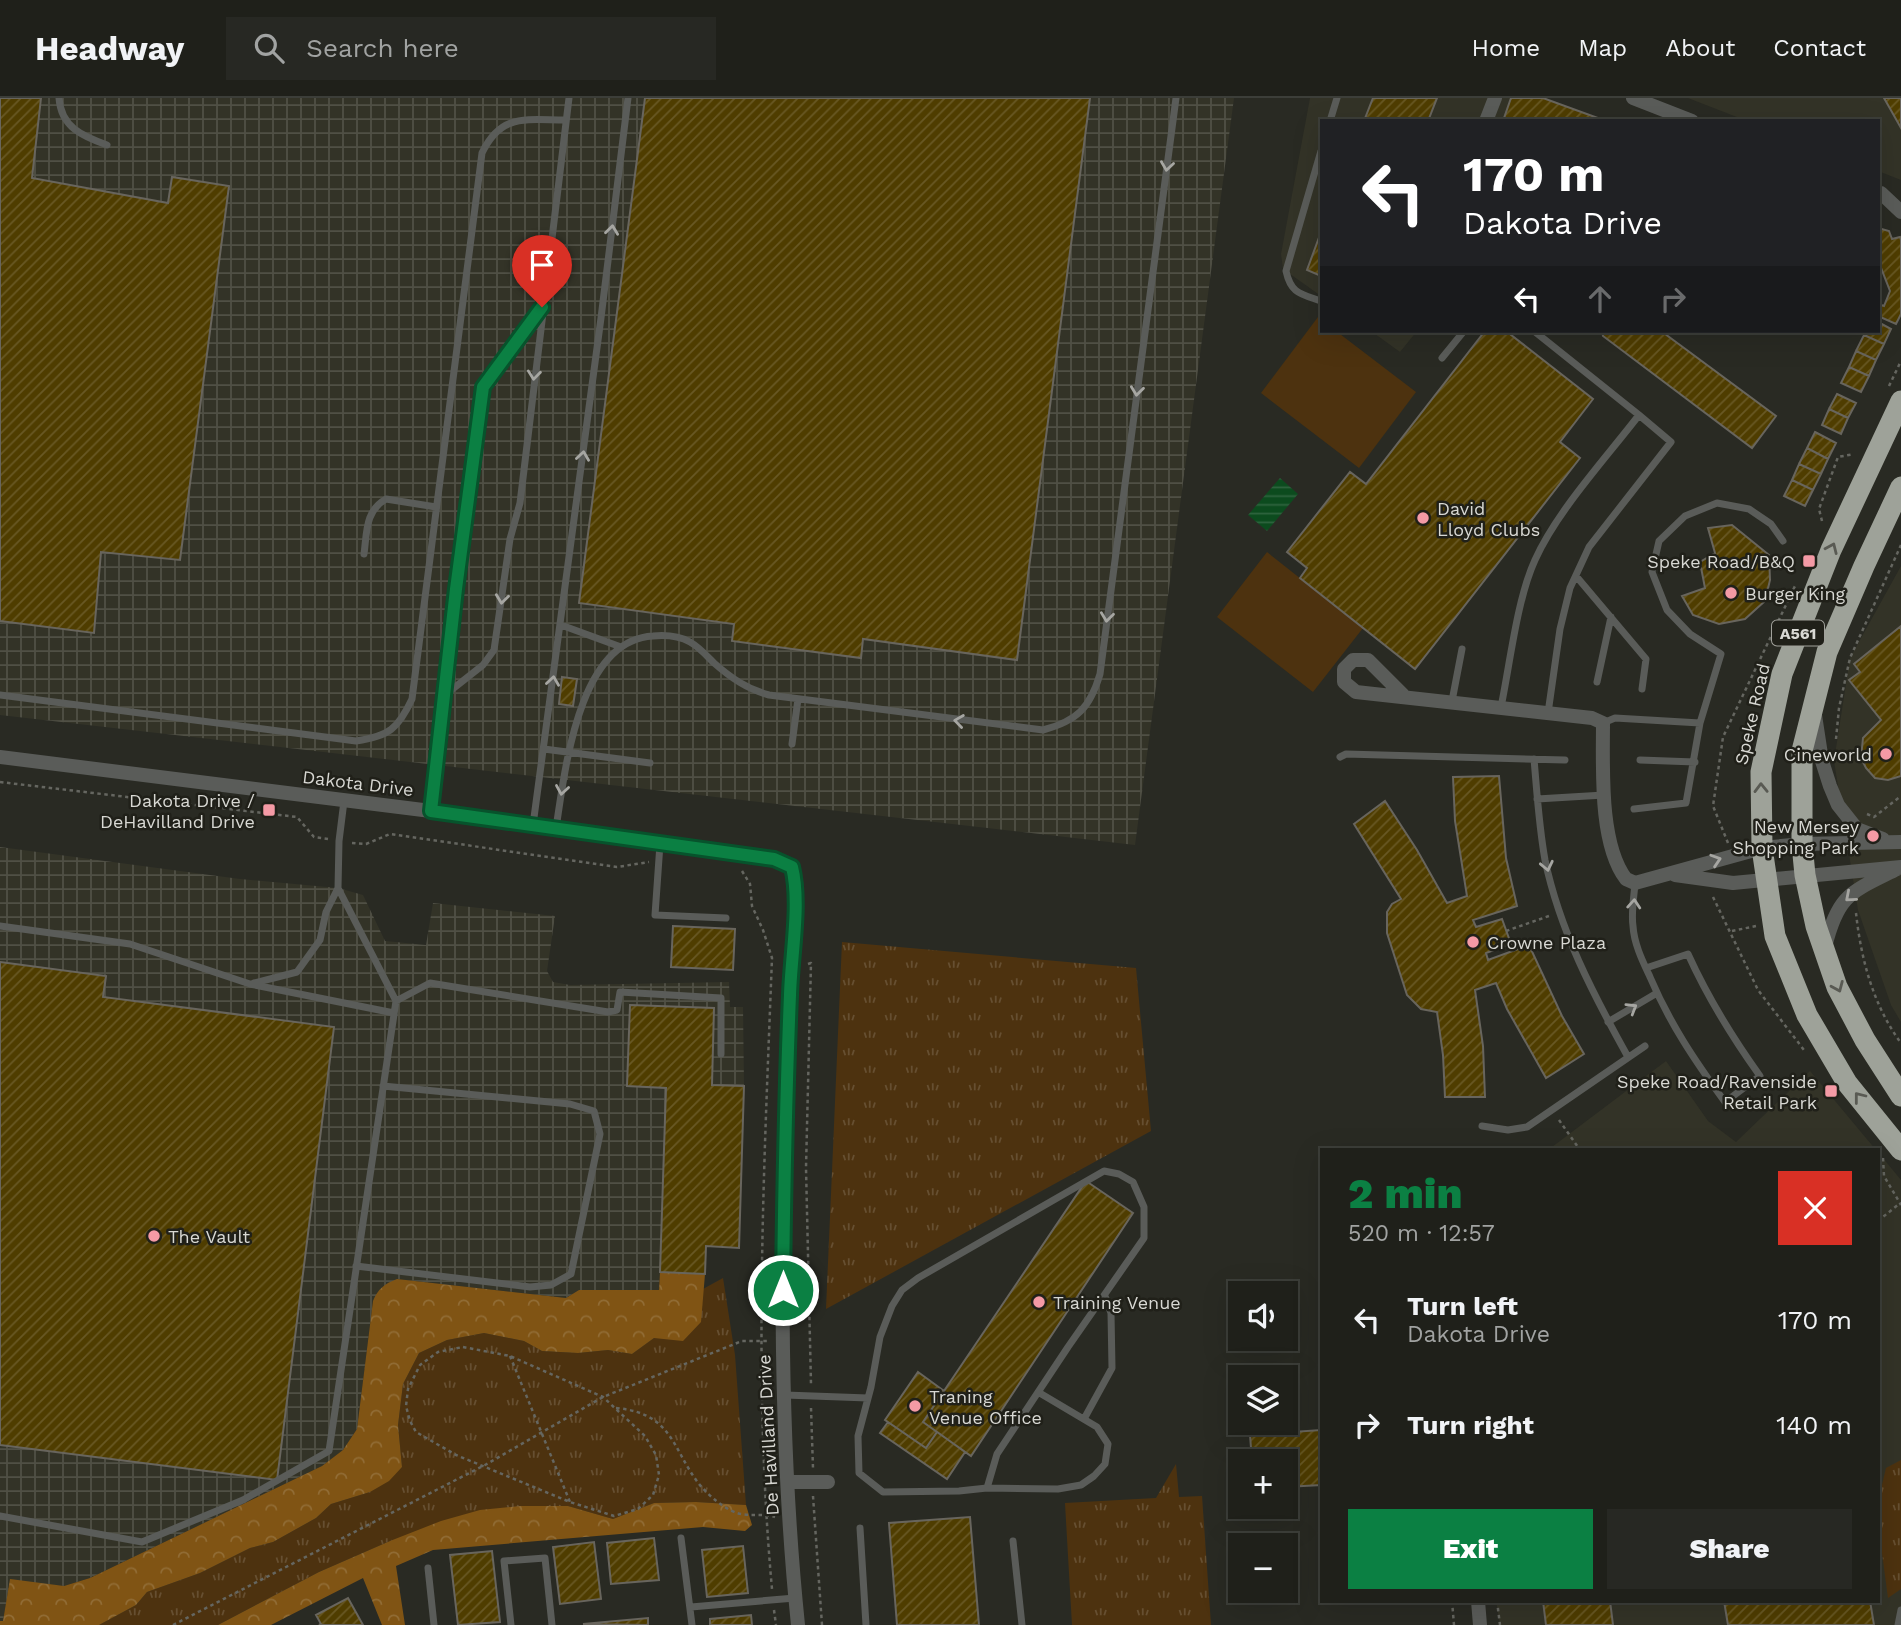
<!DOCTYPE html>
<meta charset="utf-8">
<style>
body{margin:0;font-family:"Work Sans",sans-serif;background:#272823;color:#f1f3f6;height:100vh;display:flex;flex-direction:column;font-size:26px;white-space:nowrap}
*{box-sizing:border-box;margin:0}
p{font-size:23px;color:#a1a3a2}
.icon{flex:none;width:38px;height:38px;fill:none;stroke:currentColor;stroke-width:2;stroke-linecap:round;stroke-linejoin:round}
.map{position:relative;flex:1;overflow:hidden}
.drawer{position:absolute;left:1320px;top:1050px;width:560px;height:455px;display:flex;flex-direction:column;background:#1f201a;border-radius:0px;box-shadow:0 7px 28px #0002,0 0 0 2px #3c3e39}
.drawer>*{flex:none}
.hud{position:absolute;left:1320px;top:21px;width:560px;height:214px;border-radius:0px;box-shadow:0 7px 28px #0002,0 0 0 2px #3c3e39;background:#202124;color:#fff;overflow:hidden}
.controls{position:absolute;left:1228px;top:1183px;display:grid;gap:14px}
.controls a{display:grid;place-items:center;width:70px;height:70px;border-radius:0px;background:#1f201a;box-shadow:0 7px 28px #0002,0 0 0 2px #3c3e39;font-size:35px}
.pin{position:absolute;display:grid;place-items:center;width:60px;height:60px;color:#fff;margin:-72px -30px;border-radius:50% 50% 50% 0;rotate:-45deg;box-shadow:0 0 7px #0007}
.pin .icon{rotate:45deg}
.me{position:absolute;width:77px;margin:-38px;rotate:0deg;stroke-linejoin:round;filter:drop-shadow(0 0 5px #0008)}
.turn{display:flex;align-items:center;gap:24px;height:147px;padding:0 28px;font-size:32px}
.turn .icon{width:91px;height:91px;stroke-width:2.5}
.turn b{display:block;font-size:49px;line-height:60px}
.lanes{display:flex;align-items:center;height:66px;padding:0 28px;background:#0003;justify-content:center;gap:35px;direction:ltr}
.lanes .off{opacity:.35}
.round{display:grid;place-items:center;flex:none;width:74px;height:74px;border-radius:0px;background:#272823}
.head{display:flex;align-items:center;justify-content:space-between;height:119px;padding:0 28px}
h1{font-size:42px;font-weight:800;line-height:52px;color:#0b8043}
.primary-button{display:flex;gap:14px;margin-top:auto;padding:14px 28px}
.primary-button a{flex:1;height:80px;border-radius:0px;background:#0b8043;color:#fff;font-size:28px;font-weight:800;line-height:80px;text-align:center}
.primary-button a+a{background:#272823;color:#f1f3f6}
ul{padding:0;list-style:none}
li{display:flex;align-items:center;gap:21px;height:105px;padding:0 28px}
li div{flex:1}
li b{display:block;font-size:26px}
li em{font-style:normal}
header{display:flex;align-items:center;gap:42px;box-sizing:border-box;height:98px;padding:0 35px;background:#1f201a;border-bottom:2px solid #3c3e39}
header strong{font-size:33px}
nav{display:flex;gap:38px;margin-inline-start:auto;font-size:24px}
.search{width:490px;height:63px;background:#272823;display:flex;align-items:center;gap:18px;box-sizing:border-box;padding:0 24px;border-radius:0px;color:#a1a3a2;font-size:26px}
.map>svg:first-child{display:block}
.built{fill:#333327}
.industrial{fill:url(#industrial-grid)}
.grass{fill:url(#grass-tufts)}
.forest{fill:url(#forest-crowns)}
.green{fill:#4d320f}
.water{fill:url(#water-rules)}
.building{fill:url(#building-hatch);stroke:#68655d;stroke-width:2}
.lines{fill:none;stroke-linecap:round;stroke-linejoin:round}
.path{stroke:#656660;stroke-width:2.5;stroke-dasharray:3.5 3.5;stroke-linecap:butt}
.lane{stroke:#5a5c59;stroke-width:7}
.street{stroke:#5a5c59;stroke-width:14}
.highway{stroke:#9ea299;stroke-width:21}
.oneway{stroke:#a6a6a2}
.oneway2{stroke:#595a53}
.route-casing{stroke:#07532c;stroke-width:18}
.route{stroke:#0b8043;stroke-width:12}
.poi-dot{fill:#f49aa5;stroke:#202019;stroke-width:2.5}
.labels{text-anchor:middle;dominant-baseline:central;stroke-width:5;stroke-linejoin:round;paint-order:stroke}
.shield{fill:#202019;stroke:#a1a19b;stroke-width:2}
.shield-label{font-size:16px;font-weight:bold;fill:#d8d8d3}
.poi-label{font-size:18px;fill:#d8d8d3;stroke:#202019;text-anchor:start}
.street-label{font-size:18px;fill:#d8d8d3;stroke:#202019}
</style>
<header>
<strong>Headway</strong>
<div class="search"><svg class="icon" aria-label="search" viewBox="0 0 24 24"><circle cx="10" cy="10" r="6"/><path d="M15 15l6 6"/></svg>Search here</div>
<nav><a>Home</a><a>Map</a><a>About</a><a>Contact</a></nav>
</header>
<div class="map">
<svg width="1901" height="1527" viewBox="0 0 1901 1527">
<defs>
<pattern id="industrial-grid" width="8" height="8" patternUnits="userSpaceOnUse" patternTransform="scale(1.75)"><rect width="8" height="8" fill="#333327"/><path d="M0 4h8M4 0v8" fill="none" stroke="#505045"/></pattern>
<pattern id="grass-tufts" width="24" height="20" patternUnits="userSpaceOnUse" patternTransform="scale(1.75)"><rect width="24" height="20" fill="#4d320f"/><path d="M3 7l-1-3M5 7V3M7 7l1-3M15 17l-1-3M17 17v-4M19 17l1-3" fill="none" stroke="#664f31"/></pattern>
<pattern id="forest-crowns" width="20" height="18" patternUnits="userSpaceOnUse" patternTransform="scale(1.75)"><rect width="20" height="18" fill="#805414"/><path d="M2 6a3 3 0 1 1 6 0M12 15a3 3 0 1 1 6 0" fill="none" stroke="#916c35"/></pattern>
<pattern id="water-rules" width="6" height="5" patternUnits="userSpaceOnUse" patternTransform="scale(1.75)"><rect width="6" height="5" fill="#0c4b1e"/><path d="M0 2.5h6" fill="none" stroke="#2f643e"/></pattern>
<pattern id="building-hatch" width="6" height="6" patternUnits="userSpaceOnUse" patternTransform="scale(1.75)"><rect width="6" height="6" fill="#4f3d00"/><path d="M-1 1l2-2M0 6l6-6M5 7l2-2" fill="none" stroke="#685824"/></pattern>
</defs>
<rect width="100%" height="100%" fill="#292a23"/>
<path class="built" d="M1310,0H1543L1606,23H1321V198L1283,171L1281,156Z
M1688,0H1901V82L1878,73V23H1747Z
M1371,233H1417L1400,254Z
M1901,468V924L1891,907L1858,812L1834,663L1850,560Z
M1666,963L1708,1023L1736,1044L1810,973L1876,1052H1548Z
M1878,1054L1901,1082V1527H1500L1496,1503H1878Z"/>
<path class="industrial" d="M0,0H1234L1135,747L0,617Z
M0,749L240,781L338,790L363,797L385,843L426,847L433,805L555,818L547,873L553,884L570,887L729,884L730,909H743L744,988L739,1150L706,1148L705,1176L660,1174L659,1192H579L566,1200L397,1181L373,1203L357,1331L343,1352L322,1368L90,1480L64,1488L10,1482L3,1523H0Z"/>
<path class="grass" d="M842,844L1136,870L1151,1033L826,1211Z
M723,1180L735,1257L746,1407L696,1404L654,1405L613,1421L568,1408L390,1443L319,1474L218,1527H99L136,1507L147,1494L200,1475L250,1450L273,1444L316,1420L331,1406L370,1394L402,1369L398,1327L403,1286L419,1255L447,1242L484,1235L524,1243L542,1253L578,1255L608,1252L632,1256L654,1240L702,1199L703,1191Z
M1901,1362V1491L1888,1500L1878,1425V1404L1886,1370Z
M1176,1366L1179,1399L1202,1398L1211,1527H1072L1065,1405L1156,1400Z"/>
<path class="forest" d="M660,1174L705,1176L701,1224L683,1243L654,1240L632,1256L608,1252L578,1255L542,1253L524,1243L484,1235L447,1242L419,1255L403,1286L398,1327L402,1369L389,1383L370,1394L331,1406L316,1420L273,1444L250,1450L200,1475L147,1494L136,1507L99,1527H0V1523H3L10,1481L64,1488L90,1480L322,1368L343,1352L357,1331L373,1203C378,1191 384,1186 397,1181L566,1200L579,1192H659Z
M696,1404L746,1407L752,1427L745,1433L703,1429L433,1452L396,1468L405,1527H382L363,1480L271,1527H218L319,1474L390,1443L441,1423L480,1412L521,1408H568L613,1421L654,1405Z"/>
<path class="green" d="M1318,219L1321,222V233H1336L1416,294L1359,370L1261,295Z
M1267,454L1363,530L1313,594L1217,519Z"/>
<path class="water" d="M1280,380L1298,396L1267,433L1248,417Z"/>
<path class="building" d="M0,0H41L32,80L168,105L172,79L229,88L180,462L101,454L94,535L0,523Z
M645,0H1090L1017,562L863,541L861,560L732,543L734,526L579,505Z
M1373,0H1437L1428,23H1364Z
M1511,0H1543L1606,23H1503Z
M1884,0H1901V30Z
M1878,130L1889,133L1892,141L1900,139L1901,142V216L1896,226L1878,218V206L1884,208L1890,193L1878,162Z
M1321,134V178L1307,172Z
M1878,224L1891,231L1884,246L1864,237L1866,233H1878Z
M1485,233H1506L1593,301L1560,344L1580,360L1415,571L1300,480L1307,470L1287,454L1350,374L1366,386Z
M1602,233H1661L1776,318L1752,350L1603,238Z
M1864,237L1884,246L1876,262L1856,253Z
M1856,253L1876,262L1869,278L1849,269Z
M1849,269L1869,278L1861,294L1841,285Z
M1837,296L1856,305L1848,320L1829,311Z
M1829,311L1848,320L1841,336L1822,327Z
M1815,334L1836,345L1828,361L1807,350Z
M1807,350L1828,361L1821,376L1799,366Z
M1799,366L1821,376L1813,392L1792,382Z
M1792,382L1813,392L1805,408L1784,398Z
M1732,427L1769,457L1770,482L1765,503L1745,521L1719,526L1693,517L1682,498L1705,490L1700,464L1715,455L1708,430Z
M1901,528V678L1888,682L1875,680L1866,670L1861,660L1863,640L1881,622L1849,582L1860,574L1854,566Z
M562,579L577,581L573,608L559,606Z
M1499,678L1506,760L1517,808L1473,822L1476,829L1502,821L1511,846L1486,855L1488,862L1529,847L1562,918L1584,956L1546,980L1507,911L1496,885L1475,892L1483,948L1485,999H1445L1443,957L1437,914L1421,911L1407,897L1387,835V814L1392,806L1401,801L1354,726L1385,703L1417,752L1447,805L1467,798L1455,723L1453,679Z
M673,828L735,831L733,872L671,869Z
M0,864L106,878L103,899L334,929L277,1382L0,1347Z
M630,907L714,910L712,987L744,988L739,1150L706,1148L705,1176L660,1174L666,990L627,988Z
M1086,1083L1133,1115L971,1358L923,1324Z
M918,1274L944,1293L923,1324L937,1334L926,1350L885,1322Z
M888,1324L926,1350L937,1334L965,1354L947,1381L880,1335Z
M1321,1332V1387L1286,1389V1363H1252L1250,1337Z
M970,1419L979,1527H897L889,1425Z
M654,1440L659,1482L611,1486L607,1445Z
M594,1444L601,1501L560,1506L553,1449Z
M743,1448L748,1495L707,1499L702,1452Z
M492,1453L500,1524L458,1527L450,1457Z
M348,1500L363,1527H319L321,1526L316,1517Z
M1543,1503H1610L1613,1527H1546Z
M1724,1503H1870L1874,1527H1728Z
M751,1517L752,1527H710V1521Z
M648,1520V1527L583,1526Z"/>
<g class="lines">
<path class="path" d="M1889,288L1901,263
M1822,423L1819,411L1838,359L1854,356
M1836,641L1839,610L1850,560L1901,447
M0,684L297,719L314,739L328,741
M1867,716L1874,719L1901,698
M352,745L366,746L390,736L617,769L649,764
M1728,745L1713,708L1723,639L1795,488
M742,773L750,786L752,808L763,832L772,860C764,1070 753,1282 772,1491
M1713,799L1758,892L1804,952
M1856,815C1861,861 1873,907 1901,945
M1506,833L1549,818
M1732,833L1756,828
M808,866L811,865L806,1070L811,1286
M1559,1022L1580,1052
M1883,1060L1884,1078L1901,1107
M1878,1123L1899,1106
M463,1249L510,1258L603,1299L645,1338L656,1357L659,1377L653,1397L638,1411L614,1418L570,1404L456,1357L416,1334L410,1323L406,1308L408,1291L420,1267L438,1254Z
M510,1258L570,1404
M616,1310C683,1316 671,1366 714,1401C720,1406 730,1413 737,1415C749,1419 762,1415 775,1419
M811,1310L813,1370
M813,1398L822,1527
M1452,1503L1454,1527
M1497,1503L1500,1527
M774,1512L776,1527
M173,1527L485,1367L603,1299L742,1243H767"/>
<path class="lane" d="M59,0C61,29 82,38 107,47
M1330,23L1337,0
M1321,53L1286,173C1291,196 1301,196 1321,203
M1534,233L1639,317
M1442,260L1464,233
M364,456C367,434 365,413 386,401L436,409
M1576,478L1646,561L1642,591
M561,527L621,549
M1597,584L1611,519
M0,597L356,643C389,638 398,631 412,601L482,55C501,15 526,22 565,22
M445,597L483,567L494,552L510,441L520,405L569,0
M1452,603L1462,551
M1501,609C1510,566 1517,501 1535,462C1557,413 1606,360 1639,317L1671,344L1589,449L1570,490L1560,531L1548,615
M1603,625L1615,620L1700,625L1721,556L1690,536L1667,512L1652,474L1659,443L1685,418L1717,405L1749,411L1771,426L1783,443
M792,646L798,601
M544,651L650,665
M1340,659L1346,656L1565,662
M1534,661C1537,695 1539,729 1545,762C1560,833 1593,896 1628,959
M1640,662L1695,664
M1537,701L1604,697
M1634,711L1686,705L1700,625
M431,713L456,491L483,289L541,211
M533,727L601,220L628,0
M556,730C565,673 578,542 653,538C664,537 679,538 690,544C699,549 707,558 714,565C731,580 747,591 769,597L1043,632C1077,623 1090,610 1100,576L1176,0
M660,746L655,817L726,820
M1635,785C1634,799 1631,815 1633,828C1634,846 1643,864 1650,879C1670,926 1695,963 1725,1004L1760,978C1732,939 1708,900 1688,856L1646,870
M0,828L130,846L250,886L394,915
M254,885L297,874L320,842L326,814L338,790
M396,903L430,885L608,914L617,912L620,894L721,900V956
M1608,924L1657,895
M1482,1028L1508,1032L1527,1029L1645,948
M356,1168L530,1189L551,1187L571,1176L600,1036L594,1013L570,1006L383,988
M785,1297L868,1300
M1084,1321L1112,1270L1111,1215L1105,1198
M987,1390L997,1356L1068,1249L1144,1140V1109L1133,1084L1119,1076L1104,1073L918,1180L902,1192L892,1208L880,1239L871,1289L858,1338L859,1375L883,1394L959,1393L987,1390L1058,1391L1081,1387L1094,1378L1105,1366L1108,1346L1097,1329L1038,1294
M0,1418L142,1444L243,1402L329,1353L396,903L338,790L339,743L344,703
M860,1430L866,1527
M681,1440L692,1527
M1013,1443L1022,1527
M428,1470L434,1527
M691,1509L795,1500
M511,1527L504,1463L545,1460L552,1527
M1898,1527L1901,1512"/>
<path class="street" d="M1633,0L1692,23
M1486,23L1495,0
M1881,95L1901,114
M1403,597L1368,562H1353L1344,571V584L1356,594L1592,620L1603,625C1603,669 1599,746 1626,781L1635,785L1762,750L1802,746L1901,744
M1815,617L1822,663L1830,688L1838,707L1857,731L1883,741
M0,659L431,713L774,761L792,769C800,801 792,836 791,869C788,922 787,975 785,1028C780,1194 781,1362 798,1527
M1675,777L1733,785L1901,769
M1825,849C1838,796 1851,794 1897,771
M789,1384H828
M1478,1503L1480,1527"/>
<path class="highway" d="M1901,303L1831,452L1782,576L1761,674L1762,750L1775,838L1807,917L1847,985L1901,1052
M1901,389L1864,468L1827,554L1802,653V746L1805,777L1816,828L1837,889L1865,942L1901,998"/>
</g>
<defs><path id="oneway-chevron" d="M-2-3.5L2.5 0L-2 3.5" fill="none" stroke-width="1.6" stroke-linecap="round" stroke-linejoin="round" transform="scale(1.75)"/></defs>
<g class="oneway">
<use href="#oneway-chevron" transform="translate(1167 68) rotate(98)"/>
<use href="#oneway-chevron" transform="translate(612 132) rotate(-83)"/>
<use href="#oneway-chevron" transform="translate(534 277) rotate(96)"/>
<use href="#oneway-chevron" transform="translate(1137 293) rotate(97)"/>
<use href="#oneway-chevron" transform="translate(583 358) rotate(-82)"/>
<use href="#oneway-chevron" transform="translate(502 501) rotate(97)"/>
<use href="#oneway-chevron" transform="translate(1107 519) rotate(97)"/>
<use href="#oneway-chevron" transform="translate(553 583) rotate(-82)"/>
<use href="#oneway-chevron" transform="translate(959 623) rotate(-172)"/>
<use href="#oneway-chevron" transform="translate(562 692) rotate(99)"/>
<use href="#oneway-chevron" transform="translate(1716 762) rotate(-18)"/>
<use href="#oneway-chevron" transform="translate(1547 768) rotate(78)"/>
<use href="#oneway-chevron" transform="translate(1850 799) rotate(139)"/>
<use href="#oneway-chevron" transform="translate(1634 806) rotate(-86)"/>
<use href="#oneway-chevron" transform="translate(1632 910) rotate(-31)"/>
</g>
<g class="oneway2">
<use href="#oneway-chevron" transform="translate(1832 450) rotate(-66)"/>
<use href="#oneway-chevron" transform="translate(1761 690) rotate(-91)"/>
<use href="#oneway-chevron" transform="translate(1838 889) rotate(67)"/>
<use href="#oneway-chevron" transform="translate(1859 999) rotate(-128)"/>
</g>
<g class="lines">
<g class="route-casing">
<path id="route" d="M542,209L483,289L456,491L431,713L774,761L792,769C801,805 791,858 790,897C786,995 784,1093 783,1192"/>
</g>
<use href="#route" class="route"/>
</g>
<g class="poi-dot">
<circle cx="1423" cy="420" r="7"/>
<rect x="1802" y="456" width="14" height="14" rx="3.5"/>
<circle cx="1731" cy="495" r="7"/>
<circle cx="1886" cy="656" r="7"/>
<rect x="262" y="705" width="14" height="14" rx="3.5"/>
<circle cx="1873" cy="738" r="7"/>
<circle cx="1473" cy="844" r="7"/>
<rect x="1824" y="986" width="14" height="14" rx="3.5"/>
<circle cx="154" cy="1138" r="7"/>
<circle cx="1039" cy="1204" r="7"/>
<circle cx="915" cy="1308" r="7"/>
</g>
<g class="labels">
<rect class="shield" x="1772" y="522.5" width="52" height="25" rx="5"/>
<g class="shield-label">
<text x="1798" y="535">A561</text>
</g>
<g class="poi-label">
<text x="1437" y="410">David<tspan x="1437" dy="21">Lloyd Clubs</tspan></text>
<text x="1795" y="463" text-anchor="end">Speke Road/B&amp;Q</text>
<text x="1745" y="495">Burger King</text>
<text x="1872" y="656" text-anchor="end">Cineworld</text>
<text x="255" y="702" text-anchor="end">Dakota Drive /<tspan x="255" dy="21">DeHavilland Drive</tspan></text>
<text x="1859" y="728" text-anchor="end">New Mersey<tspan x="1859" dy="21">Shopping Park</tspan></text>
<text x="1487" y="844">Crowne Plaza</text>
<text x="1817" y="983" text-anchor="end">Speke Road/Ravenside<tspan x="1817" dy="21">Retail Park</tspan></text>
<text x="168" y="1138">The Vault</text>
<text x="1053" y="1204">Training Venue</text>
<text x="929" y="1298">Traning<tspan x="929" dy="21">Venue Office</tspan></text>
</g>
<g class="street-label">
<text transform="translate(1752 616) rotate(-77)">Speke Road</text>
<text transform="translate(358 685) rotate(7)">Dakota Drive</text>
<text transform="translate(768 1337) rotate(-93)">De Havilland Drive</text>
</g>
</g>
</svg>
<div class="controls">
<a><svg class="icon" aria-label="sound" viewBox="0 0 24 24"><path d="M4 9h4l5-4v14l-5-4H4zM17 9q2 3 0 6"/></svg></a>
<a><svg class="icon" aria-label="layers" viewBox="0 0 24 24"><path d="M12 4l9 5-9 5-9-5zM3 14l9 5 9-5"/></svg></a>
<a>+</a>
<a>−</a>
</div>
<div class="pin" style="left:542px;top:209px;background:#d93025"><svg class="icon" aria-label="arrive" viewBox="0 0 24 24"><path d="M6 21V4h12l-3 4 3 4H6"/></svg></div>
<svg class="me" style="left:783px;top:1192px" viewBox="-20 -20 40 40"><circle r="17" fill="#0b8043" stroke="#fff" stroke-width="3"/><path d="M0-11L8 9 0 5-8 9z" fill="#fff"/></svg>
<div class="hud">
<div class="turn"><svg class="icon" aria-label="left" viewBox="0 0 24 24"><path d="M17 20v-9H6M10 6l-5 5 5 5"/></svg><div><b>170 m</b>Dakota Drive</div></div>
<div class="lanes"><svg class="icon" aria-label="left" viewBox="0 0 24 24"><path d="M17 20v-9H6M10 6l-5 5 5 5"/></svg><svg class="icon off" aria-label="ahead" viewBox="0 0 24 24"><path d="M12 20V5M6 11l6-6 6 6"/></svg><svg class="icon off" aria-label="right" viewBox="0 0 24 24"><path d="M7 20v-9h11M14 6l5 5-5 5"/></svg></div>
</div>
<section class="drawer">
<div class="head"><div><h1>2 min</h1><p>520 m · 12:57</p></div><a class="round" style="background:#d93025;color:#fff"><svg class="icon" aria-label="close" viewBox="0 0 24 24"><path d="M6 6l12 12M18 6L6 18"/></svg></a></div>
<ul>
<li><svg class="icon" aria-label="left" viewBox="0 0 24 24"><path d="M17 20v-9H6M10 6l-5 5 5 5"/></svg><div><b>Turn left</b><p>Dakota Drive</p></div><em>170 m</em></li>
<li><svg class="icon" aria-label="right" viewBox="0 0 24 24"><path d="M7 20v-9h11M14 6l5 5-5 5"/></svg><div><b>Turn right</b></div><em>140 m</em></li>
</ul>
<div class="primary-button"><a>Exit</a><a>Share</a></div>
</section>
</div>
